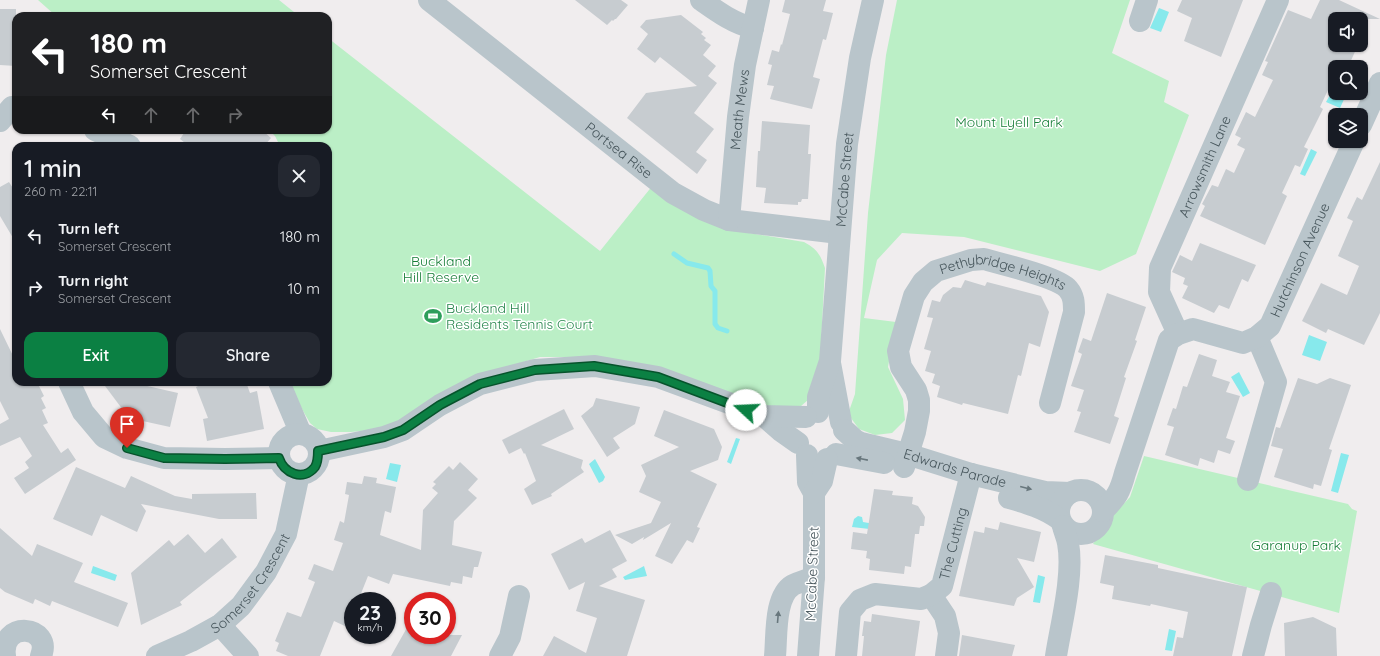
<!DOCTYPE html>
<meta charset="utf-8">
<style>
body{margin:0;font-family:Quicksand,sans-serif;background:#242831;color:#f1f3f6;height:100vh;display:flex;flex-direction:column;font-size:15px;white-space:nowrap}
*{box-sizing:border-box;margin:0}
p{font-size:13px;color:#9ea1a6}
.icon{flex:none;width:22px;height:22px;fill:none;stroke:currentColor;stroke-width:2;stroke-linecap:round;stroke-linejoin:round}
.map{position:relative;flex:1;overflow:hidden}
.side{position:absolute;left:12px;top:142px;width:320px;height:244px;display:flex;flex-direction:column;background:#171b24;border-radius:12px;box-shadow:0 1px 3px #0004}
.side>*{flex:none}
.guide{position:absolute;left:12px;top:12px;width:320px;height:122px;border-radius:12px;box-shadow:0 1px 3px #0004;background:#202124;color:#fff;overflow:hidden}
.tools{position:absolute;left:1328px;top:12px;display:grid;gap:8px}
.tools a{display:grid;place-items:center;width:40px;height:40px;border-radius:8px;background:#171b24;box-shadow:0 1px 3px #0004;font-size:20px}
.speed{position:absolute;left:344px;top:592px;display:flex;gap:8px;font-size:20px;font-weight:700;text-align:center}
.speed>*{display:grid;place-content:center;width:52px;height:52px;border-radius:50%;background:#171b24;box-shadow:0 1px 3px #0004;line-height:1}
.speed small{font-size:10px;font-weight:400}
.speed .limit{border:6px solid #d22;background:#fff;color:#111}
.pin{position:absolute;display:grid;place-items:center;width:34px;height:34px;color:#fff;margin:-41px -17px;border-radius:50% 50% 50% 0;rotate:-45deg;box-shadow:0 0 4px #0007}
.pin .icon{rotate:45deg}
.me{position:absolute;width:44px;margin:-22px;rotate:290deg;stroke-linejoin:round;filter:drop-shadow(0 0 3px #0008)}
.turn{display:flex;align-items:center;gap:14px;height:84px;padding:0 12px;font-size:18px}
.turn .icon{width:52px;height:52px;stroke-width:2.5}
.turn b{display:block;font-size:28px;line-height:34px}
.lanes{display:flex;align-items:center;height:38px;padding:0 12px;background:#0003;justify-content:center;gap:20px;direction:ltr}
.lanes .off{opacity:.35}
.round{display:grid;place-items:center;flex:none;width:42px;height:42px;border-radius:12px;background:#242831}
.overview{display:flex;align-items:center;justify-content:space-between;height:68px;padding:0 12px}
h1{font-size:24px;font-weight:600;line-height:30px}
.action{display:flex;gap:8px;margin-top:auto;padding:8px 12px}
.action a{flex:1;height:46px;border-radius:12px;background:#0b8043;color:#fff;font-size:16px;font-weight:600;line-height:46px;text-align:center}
.action a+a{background:#242831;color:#f1f3f6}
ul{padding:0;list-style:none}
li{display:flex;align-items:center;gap:12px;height:52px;padding:0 12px}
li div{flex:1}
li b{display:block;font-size:15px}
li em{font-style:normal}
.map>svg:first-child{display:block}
.green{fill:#bbefc6}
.water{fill:#87e9ec}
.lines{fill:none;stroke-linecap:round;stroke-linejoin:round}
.stream{stroke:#87e9ec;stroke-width:5}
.building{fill:#c7ccd0}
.minor{stroke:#b9c5cb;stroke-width:22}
.oneway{fill:#68777d}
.route-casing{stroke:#07532c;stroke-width:10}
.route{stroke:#0b8043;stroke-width:7}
.labels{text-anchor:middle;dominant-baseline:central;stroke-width:3;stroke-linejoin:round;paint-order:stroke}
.street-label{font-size:14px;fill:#46555b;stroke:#fff}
.park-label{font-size:14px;fill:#167d37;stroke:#fff}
.leisure-label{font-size:14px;fill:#27864d;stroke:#fff;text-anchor:start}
</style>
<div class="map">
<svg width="1380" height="656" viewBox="0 0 1380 656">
<rect width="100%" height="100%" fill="#f0edee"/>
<path class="green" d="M38,0H279L299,16H56Z
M897,0H1130L1112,53L1169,81L1164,102L1189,115L1136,254L1100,271L964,237L902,233L877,260L864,318L896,322L888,367L903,399L905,420L892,433L875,435L859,429L848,414L855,394L868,213L886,55Z
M328,38L600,251L653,185L737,231L804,242C817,249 820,254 825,268L820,362L808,400L801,406L783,410L598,357H540L490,372L405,419L380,429L351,432H331L317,429L310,423L302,409L289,382H328V242L332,238L328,231V146H280L275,136L269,130H328Z
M1144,456L1348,504L1352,509L1357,511L1339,613L1093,544L1109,520L1130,497Z"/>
<path class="water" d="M1159,8L1169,12L1161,32L1150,28Z
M1335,86V93H1347L1340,108L1326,102Z
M1311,149L1317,152L1305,176L1300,174Z
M1309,335L1327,342L1320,361L1302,355Z
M1239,372L1250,393L1243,397L1231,377Z
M736,438L740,439L731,464L727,462Z
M1341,453L1349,455L1338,493L1331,491Z
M595,459L605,477L603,481L599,483L589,464Z
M390,463L401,465L397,482L386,479Z
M858,516L862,517L863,522L880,525L878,530L852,527L854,519Z
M93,566L117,575L115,581L91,573Z
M644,566L647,576L625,580L623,577Z
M1038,575L1045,577L1040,603L1033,602Z
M1169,629L1176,631L1172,651L1165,650Z"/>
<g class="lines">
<path class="stream" d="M674,254L687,263L708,268L710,271L711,286L715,291V324L718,328L727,331"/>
</g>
<path class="building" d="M575,0H621L628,5L616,19H615L613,21L612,20L607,25Z
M785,0H826L823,11L833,13L826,40L823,39L813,77L820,79L812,109L770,99L774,86L767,85L772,65L768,64L772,50L779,52L781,44L782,45L790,14L782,12Z
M1182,0H1243L1221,57L1184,41L1192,18L1177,11Z
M1320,0H1339L1380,19H1335V45H1358L1349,65L1343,67H1335V75L1320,107L1323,109L1304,147L1308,149L1300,167L1295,165L1282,193L1287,196L1265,245L1200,216L1205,206L1202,204L1212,185L1218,187L1226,169L1234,173L1245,149L1237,145L1241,138L1235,135L1246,112L1255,117L1273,80L1262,75L1268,62L1265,61L1288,10L1311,19Z
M0,9H16V66L0,65Z
M681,15L703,32L701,34L706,38L704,40L711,45L703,55L716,66L708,76L717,83L694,113L714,129L696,152L707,160L697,174L627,118L646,93L697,86L660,57L655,63L637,49L648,34L640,27L646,20Z
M762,121L810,125L808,154H811L808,199H802L801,202H798V205L764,203L766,188L756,187L758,151H760Z
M186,130H262L271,138L264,146H189L180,139Z
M1380,162V313L1364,345L1328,329L1326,333L1302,321L1321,283L1347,295L1359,266L1338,256L1353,221L1347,218L1357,197L1362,200Z
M9,182L16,193V243L0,216V187Z
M1200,243L1256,265L1248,282L1242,279L1229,309L1219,305L1214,313L1182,298L1188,286L1183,284L1185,278L1172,272L1180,255L1192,261Z
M965,280L985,286L987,282L1041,296L1049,312L1040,347L1029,343L1021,376L1018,375L1008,414L963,403L962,405L937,397L940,386L932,383L935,374L925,371L931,351L924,349L933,318L927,317L932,300L940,302L943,295L953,287L961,288Z
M1107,293L1146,307L1135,340L1137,341L1124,377L1126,378L1114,416L1119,418L1110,444L1074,432L1081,412L1077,411L1084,390L1071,386L1082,354L1078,352L1083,338L1091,341Z
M0,329L16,362V382H37L44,396L41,398L46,408L42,410L48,423L43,425L61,453L68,448L76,460L25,494L14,478L29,468L25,462L32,456L20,437L0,446V424L9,419L0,401Z
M1199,354L1217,360L1212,376L1230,382L1226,392L1240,396L1226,438L1235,441L1230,454L1218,450L1214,463L1200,458L1198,466L1165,455L1174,427L1167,425L1173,408L1176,409L1183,386L1187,387Z
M1298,378L1317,384L1330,378L1351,385L1329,449L1332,450L1321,486L1314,484L1313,489L1274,477L1283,449L1271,446L1276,427L1280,428Z
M102,382H147L143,385L178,393L170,427L129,418Z
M198,382H246L250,393L257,391L264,429L207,441L203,419L208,418L196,387L200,385Z
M596,398L640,407L635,424L613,438L620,448L607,457L581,416L593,406Z
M564,409L574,429L541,445L583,460L581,468L584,472L551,494L552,496L532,505L524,489L536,481L525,453L524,454L521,448L509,454L502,440Z
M664,410L714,429L722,447L718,460L690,471L717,484L697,527L700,528L693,543L687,540L672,564L655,556L671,523L643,540L644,537L632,544L615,535L651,523L661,502L639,492L646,476L641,465L679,447L654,436Z
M460,462L478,479L468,490L477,498L454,521L452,545L482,552L478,567H474L472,578L463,576L462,584L451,582L450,586L393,574L389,584L368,576L358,601H353V613L347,627L334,621L320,656H288L276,651L279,643L275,641L287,612L301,617L315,582L308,579L314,564L333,571L343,543L334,540L340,521L344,523L349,495L345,494L347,482L362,484L364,476L377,478L376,483L396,487L391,513L385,511L380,535L421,550L423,510L438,493L432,488L436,484L433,482L449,466L453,470Z
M76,467L125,488L131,476L175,496L192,499V494L256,493L257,519H219L141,504L146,511L137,532L101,515L92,536L53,519Z
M874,489L893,491L892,495L913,497L912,504L918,506L925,517L924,526H920L919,534H915L911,567L905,566L904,574L869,570L870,559L866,558L867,551L851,549L853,532L867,534Z
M1000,522L1041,532L1034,562L1017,558L1034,587L1017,598L1014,606L959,596L974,531L984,533L985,527L998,530Z
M0,528L32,556L37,544L83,563L74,582L128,603L118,627L52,601L50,606L35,599L33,604L5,592L0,588Z
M610,530L627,561L612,569L617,577L599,586L645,600L627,656H543L554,636L586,653L597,618L576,611L585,582L569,590L551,554L582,538L585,543Z
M188,534L205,553L222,538L237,557L180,602L182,605L141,625L131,573L169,540L174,546Z
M1105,555L1158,565V568L1247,587L1232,656H1173L1177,637L1183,638L1188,612L1151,604L1150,606L1112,599L1114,586L1100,583Z
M872,614L920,621L915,656H862L864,636H862L864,621L871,622Z
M413,617V635H462L451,656H391Z
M1313,617L1336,628L1337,656H1285L1284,623Z
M962,635L1015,645L1012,656H959Z"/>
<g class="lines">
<g class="minor">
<path id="s1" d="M429,0L673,193L704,210L729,220L839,233"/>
<path d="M701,0C718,12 733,23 753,28"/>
<path d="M1140,21L1147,0"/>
<path d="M0,121L12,107L16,108"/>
<path d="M1361,125L1380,83"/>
<path d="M95,130L130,146"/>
<path id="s2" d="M729,220L738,117L745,65L759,0"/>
<path id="s3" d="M1178,334L1159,292L1160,268L1278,0"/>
<path d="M830,363L841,422"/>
<path d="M69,382L83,412L104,437L127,448L164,458L225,459L279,458"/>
<path d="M279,382L301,434"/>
<path id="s4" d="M818,412V397L830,361L847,144L860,58L873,0"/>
<path d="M764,416L781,431L798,443"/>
<path id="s5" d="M844,430L855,440L861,443L907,454L971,474L1045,492L1070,493"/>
<circle cx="299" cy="454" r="20"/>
<path d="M319,451L384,437L403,430L440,405L480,384L535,370L595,366L658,377L764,416L806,417"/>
<path d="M836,454L884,463"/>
<path d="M807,455L808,482L814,493V577L808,656"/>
<path id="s6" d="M904,467L915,432L919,411V400L916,390L901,367L898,351L914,296L923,282L936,271L971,260L984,259C1001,264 1058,277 1068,289C1074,296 1074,303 1074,312L1050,403"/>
<path d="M1248,480L1276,382L1257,337"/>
<circle cx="1081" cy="512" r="22"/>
<path d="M814,493L822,481L827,459"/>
<path d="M1009,498C1027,503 1044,508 1059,519"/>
<path id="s7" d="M1103,511C1117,497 1120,492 1125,473L1169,340L1178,334L1193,329L1243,343L1257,337L1270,326L1354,141"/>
<path d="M931,595L945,616L949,633L946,656"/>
<path d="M220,625L248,656"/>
<path d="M5,656C0,620 53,625 41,656"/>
<path id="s8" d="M157,656L191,641L220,625L241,606L266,572L286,534L299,474"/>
<path d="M500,656L510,637L519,596"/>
<path d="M775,656C777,636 774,596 793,585C799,582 807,580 814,577"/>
<path id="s9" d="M846,656L850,612L860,600L875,594L921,599L931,595L942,586L971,474"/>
<path d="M1056,656C1061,624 1074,575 1068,543C1067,537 1064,531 1063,526"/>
<path d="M1253,656L1261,625L1271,593"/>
</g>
</g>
<defs><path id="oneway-solid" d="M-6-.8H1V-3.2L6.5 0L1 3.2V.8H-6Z"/></defs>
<g class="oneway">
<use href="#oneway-solid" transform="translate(862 459) rotate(-169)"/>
<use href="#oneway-solid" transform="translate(1026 488) rotate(14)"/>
<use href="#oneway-solid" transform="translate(778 617) rotate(-85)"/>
</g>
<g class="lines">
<g class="route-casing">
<path id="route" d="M127,448L164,458L225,459L279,458C284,473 303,482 315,467C318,462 318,456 318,451L384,437L403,430L440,405L480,384L535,370L594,366L658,377L746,410"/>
</g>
<use href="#route" class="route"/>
</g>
<defs>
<g id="stadium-bare" transform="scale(1.38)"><path d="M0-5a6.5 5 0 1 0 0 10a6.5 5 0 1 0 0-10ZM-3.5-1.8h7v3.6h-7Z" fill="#2e9e5b" stroke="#fff" stroke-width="2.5" paint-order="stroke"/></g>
</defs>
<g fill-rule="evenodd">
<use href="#stadium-bare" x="433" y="316"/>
</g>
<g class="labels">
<g class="street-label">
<text stroke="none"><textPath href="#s2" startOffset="111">Meath Mews</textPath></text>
<text stroke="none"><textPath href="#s1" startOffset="242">Portsea Rise</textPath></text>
<text stroke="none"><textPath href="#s3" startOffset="181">Arrowsmith Lane</textPath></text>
<text stroke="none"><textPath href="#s4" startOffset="235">McCabe Street</textPath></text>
<text stroke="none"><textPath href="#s7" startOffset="368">Hutchinson Avenue</textPath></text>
<text stroke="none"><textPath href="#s6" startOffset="284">Pethybridge Heights</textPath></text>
<text stroke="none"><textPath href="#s5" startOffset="119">Edwards Parade</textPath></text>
<text stroke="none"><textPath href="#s9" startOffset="191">The Cutting</textPath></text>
<text transform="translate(812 574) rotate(-88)">McCabe Street</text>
<text stroke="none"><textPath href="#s8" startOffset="122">Somerset Crescent</textPath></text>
</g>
<g class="park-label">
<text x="1009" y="122">Mount Lyell Park</text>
<text x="441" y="261">Buckland<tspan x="441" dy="16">Hill Reserve</tspan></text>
<text x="1296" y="545">Garanup Park</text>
</g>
<g class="leisure-label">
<text x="446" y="308">Buckland Hill<tspan x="446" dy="16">Residents Tennis Court</tspan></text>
</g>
</g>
</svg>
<div class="tools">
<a><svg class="icon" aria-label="sound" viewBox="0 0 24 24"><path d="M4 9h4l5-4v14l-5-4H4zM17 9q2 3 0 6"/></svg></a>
<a><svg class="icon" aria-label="search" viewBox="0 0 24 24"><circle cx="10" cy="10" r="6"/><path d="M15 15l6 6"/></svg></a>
<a><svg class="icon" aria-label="layers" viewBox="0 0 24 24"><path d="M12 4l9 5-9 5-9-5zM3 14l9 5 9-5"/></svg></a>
</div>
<div class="speed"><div>23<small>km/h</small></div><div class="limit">30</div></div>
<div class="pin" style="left:127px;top:448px;background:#d93025"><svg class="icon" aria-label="arrive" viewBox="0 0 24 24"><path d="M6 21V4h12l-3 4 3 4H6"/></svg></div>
<svg class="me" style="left:746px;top:410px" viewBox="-20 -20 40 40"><circle r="19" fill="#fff"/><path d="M0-13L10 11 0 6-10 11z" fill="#0b8043"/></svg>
<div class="guide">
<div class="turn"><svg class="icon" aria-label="left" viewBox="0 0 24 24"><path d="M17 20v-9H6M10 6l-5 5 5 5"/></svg><div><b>180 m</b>Somerset Crescent</div></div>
<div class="lanes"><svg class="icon" aria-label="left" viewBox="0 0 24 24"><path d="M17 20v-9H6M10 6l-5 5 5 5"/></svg><svg class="icon off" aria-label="ahead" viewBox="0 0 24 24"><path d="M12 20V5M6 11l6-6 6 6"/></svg><svg class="icon off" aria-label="ahead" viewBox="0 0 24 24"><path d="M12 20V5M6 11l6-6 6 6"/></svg><svg class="icon off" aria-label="right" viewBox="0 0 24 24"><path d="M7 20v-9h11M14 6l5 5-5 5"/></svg></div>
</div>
<section class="side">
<div class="overview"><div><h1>1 min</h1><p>260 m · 22:11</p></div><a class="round"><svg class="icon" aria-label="close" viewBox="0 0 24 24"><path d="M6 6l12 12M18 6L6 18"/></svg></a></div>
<ul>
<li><svg class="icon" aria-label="left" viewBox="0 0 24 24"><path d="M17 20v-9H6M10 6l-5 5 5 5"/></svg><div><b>Turn left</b><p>Somerset Crescent</p></div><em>180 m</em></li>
<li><svg class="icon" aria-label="right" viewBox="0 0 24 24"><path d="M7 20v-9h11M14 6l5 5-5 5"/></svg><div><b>Turn right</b><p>Somerset Crescent</p></div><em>10 m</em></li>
</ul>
<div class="action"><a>Exit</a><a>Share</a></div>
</section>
</div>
